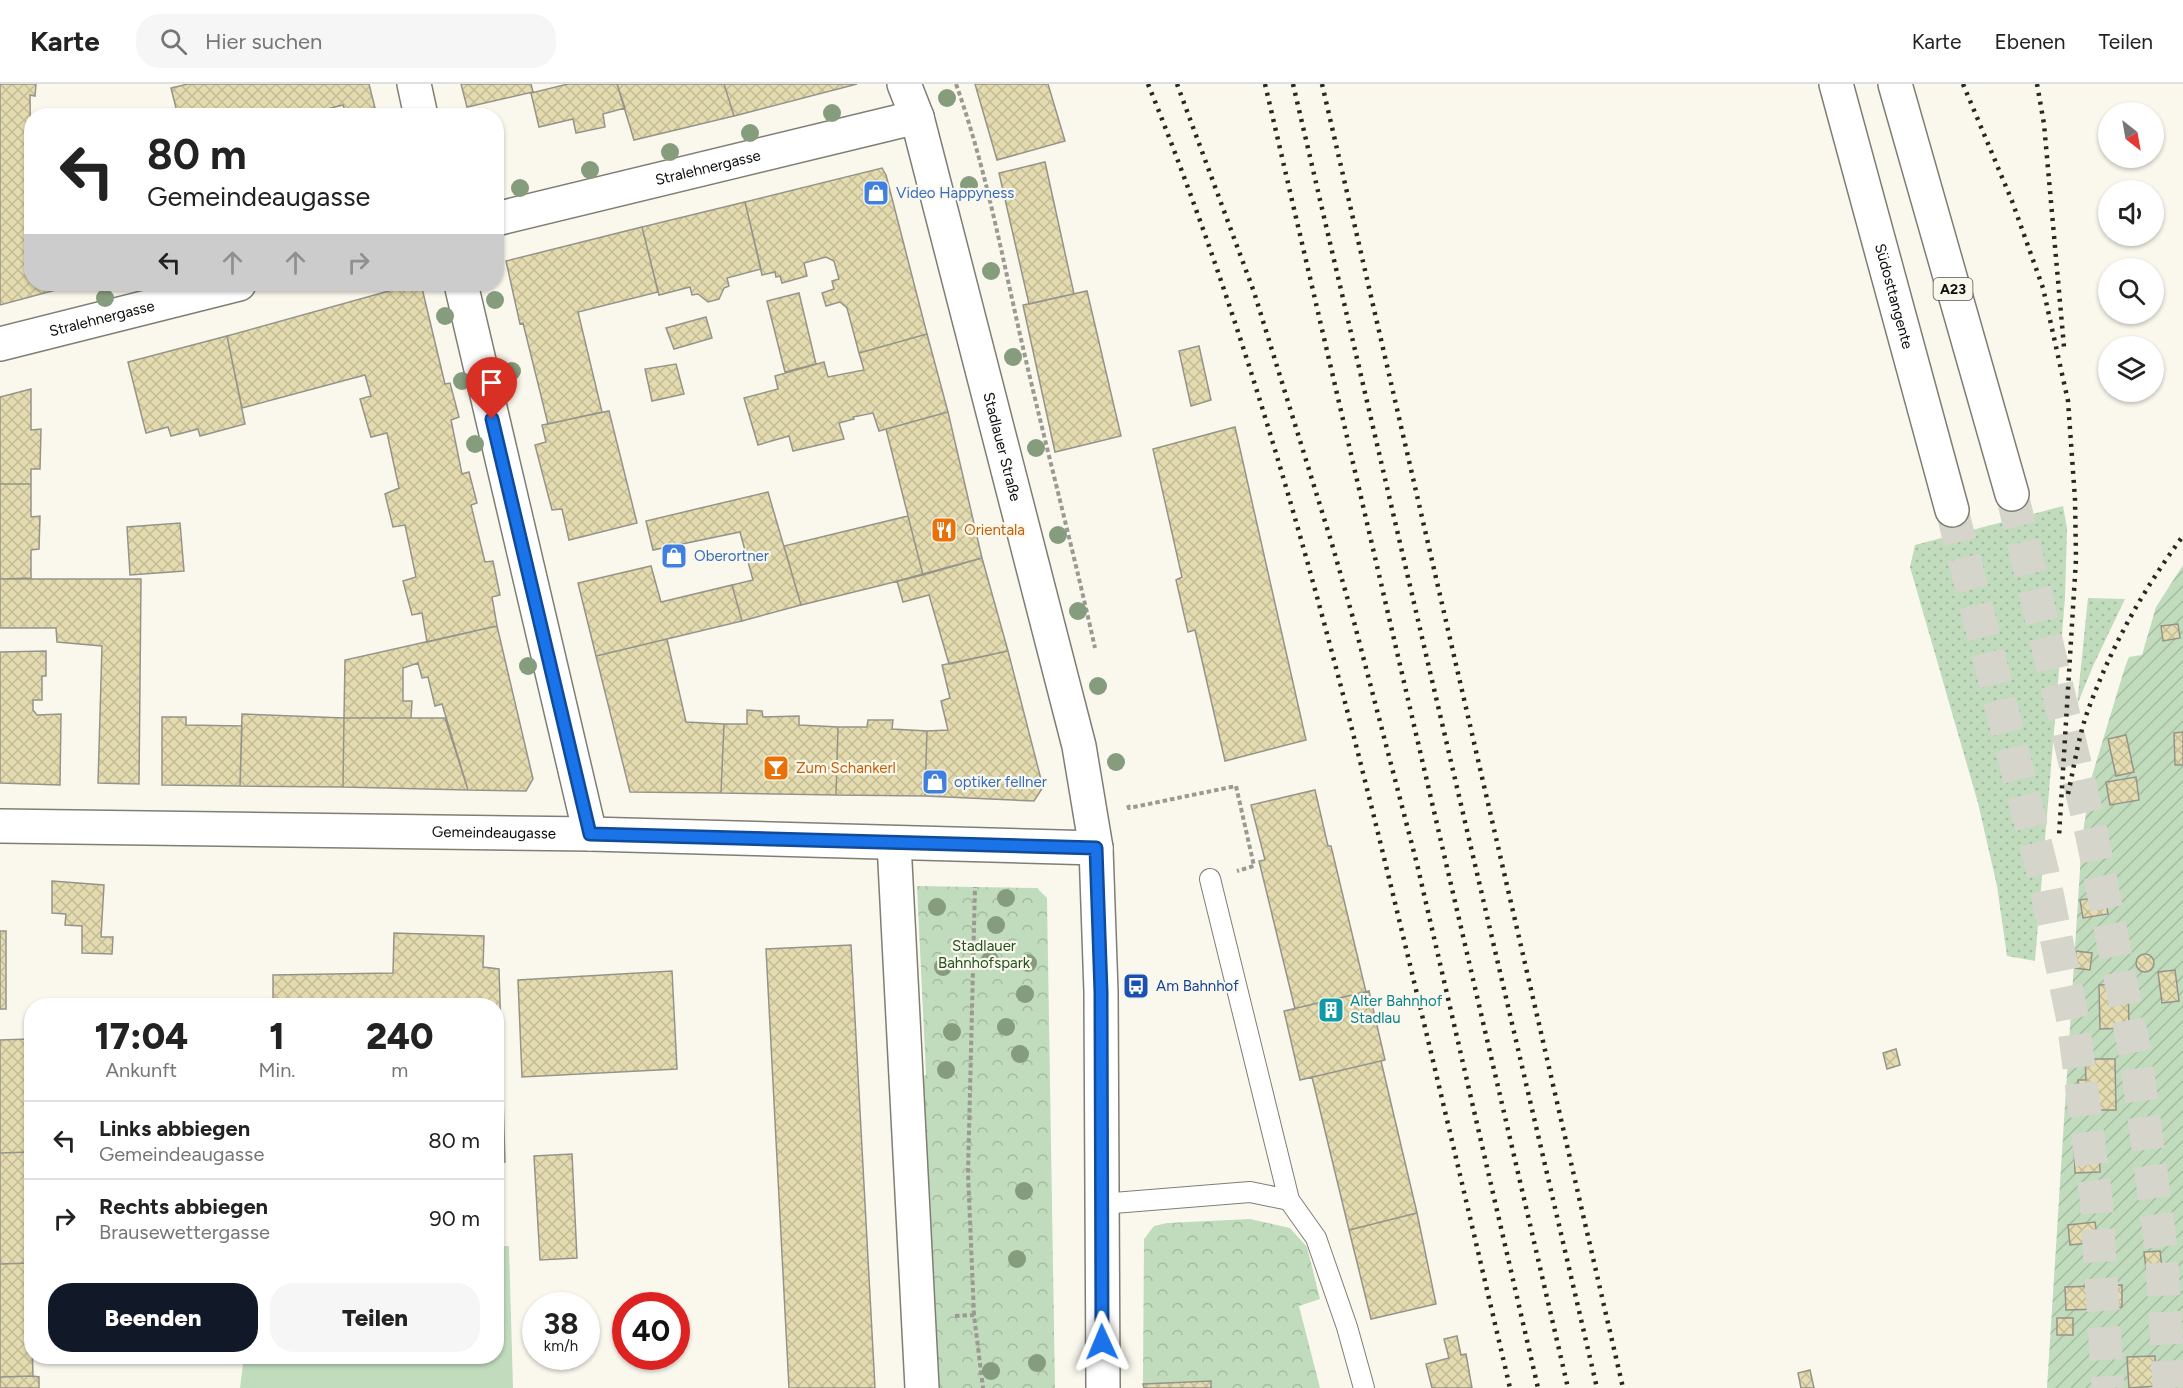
<!DOCTYPE html>
<html lang="de">
<meta charset="utf-8">
<style>
body{margin:0;font-family:Figtree,sans-serif;background:#f6f6f6;color:#222;height:100vh;display:flex;flex-direction:column;font-size:22px;white-space:nowrap}
*{box-sizing:border-box;margin:0}
p{font-size:20px;color:#767676}
.icon{flex:none;width:33px;height:33px;fill:none;stroke:currentColor;stroke-width:2;stroke-linecap:round;stroke-linejoin:round}
.map{position:relative;flex:1;overflow:hidden}
.panel{position:absolute;left:24px;top:914px;width:480px;height:366px;display:flex;flex-direction:column;background:#fff;border-radius:24px;box-shadow:0 2px 4px #0004}
.panel>*{flex:none}
.hud{position:absolute;left:24px;top:24px;width:480px;height:183px;border-radius:24px;box-shadow:0 2px 4px #0004;background:#fff;color:#222;overflow:hidden}
.needle{width:39px;rotate:149deg}
.controls{position:absolute;left:2098px;top:18px;display:grid;gap:12px}
.controls a{display:grid;place-items:center;width:66px;height:66px;border-radius:50%;background:#fff;box-shadow:0 2px 4px #0004;font-size:30px}
.speed{position:absolute;left:522px;top:1208px;display:flex;gap:12px;font-size:30px;font-weight:700;text-align:center}
.speed>*{display:grid;place-content:center;width:78px;height:78px;border-radius:50%;background:#fff;box-shadow:0 2px 4px #0004;line-height:1}
.speed small{font-size:15px;font-weight:400}
.speed .limit{border:9px solid #d22;background:#fff;color:#111}
.pin{position:absolute;display:grid;place-items:center;width:51px;height:51px;color:#fff;margin:-62px -26px;border-radius:50% 50% 50% 0;rotate:-45deg;box-shadow:0 0 6px #0007}
.pin .icon{rotate:45deg}
.me{position:absolute;width:66px;margin:-33px;rotate:359deg;stroke-linejoin:round;filter:drop-shadow(0 0 4px #0008)}
.turn{display:flex;align-items:center;gap:21px;height:126px;padding:0 24px;font-size:27px}
.turn .icon{width:78px;height:78px;stroke-width:2.5}
.turn b{display:block;font-size:42px;line-height:51px}
.lanes{display:flex;align-items:center;height:57px;padding:0 24px;background:#0003;justify-content:center;gap:30px;direction:ltr}
.lanes .off{opacity:.35}
.eta{display:flex;justify-content:space-evenly;align-items:center;height:102px;text-align:center}
.eta b{font-size:36px;font-weight:800;line-height:42px}
.cta{display:flex;gap:12px;margin-top:auto;padding:12px 24px}
.cta a{flex:1;height:69px;border-radius:24px;background:#111827;color:#fff;font-size:24px;font-weight:800;line-height:69px;text-align:center}
.cta a+a{background:#f6f6f6;color:#222}
ul{padding:0;list-style:none}
li{display:flex;align-items:center;gap:18px;height:78px;padding:0 24px;border-top:2px solid #e0e0e0}
li div{flex:1}
li b{display:block;font-size:22px}
li em{font-style:normal}
header{display:flex;align-items:center;gap:36px;box-sizing:border-box;height:84px;padding:0 30px;background:#fff;border-bottom:2px solid #e0e0e0}
header strong{font-size:28px}
nav{display:flex;gap:33px;margin-inline-start:auto;font-size:21px}
.search{width:420px;height:54px;background:#f6f6f6;display:flex;align-items:center;gap:15px;box-sizing:border-box;padding:0 21px;border-radius:24px;color:#767676;font-size:22px}
.map>svg:first-child{display:block}
.grass{fill:url(#grass-dots)}
.park{fill:url(#park-crowns)}
.garden{fill:url(#garden-furrows)}
.pitch{fill:#c1dbbd}
.building{fill:url(#building-cross-hatch);stroke:#96948a;stroke-width:1.5}
.lines{fill:none;stroke-linecap:round;stroke-linejoin:round}
.highway-tunnel{stroke:#d6d5cb;stroke-width:33;stroke-dasharray:33 16;stroke-linecap:butt}
.lane-casing{stroke:#7f7e74;stroke-width:22}
.street-casing{stroke:#7f7e74;stroke-width:36}
.secondary-casing{stroke:#7f7e74;stroke-width:36}
.highway-casing{stroke:#7f7e74;stroke-width:36}
.path{stroke:#9b9a92;stroke-width:4;stroke-dasharray:4.5 3;stroke-linecap:butt}
.lane{stroke:#fff;stroke-width:20}
.street{stroke:#fff;stroke-width:33}
.secondary{stroke:#fff;stroke-width:33}
.highway{stroke:#fff;stroke-width:33}
.rail{stroke:#282823;stroke-width:4.5;stroke-dasharray:3 6;stroke-linecap:butt}
.tree{fill:#859c7d}
.route-casing{stroke:#114b97;stroke-width:15}
.route{stroke:#1a73e8;stroke-width:10}
.labels{text-anchor:middle;dominant-baseline:central;stroke-width:4.5;stroke-linejoin:round;paint-order:stroke}
.shield{fill:#faf8ed;stroke:#53534d;stroke-width:1.5}
.shield-label{font-size:14px;font-weight:bold;fill:#0c0c08}
.street-label{font-size:15px;fill:#0c0c08;stroke:#faf8ed}
.shop-label{font-size:15px;fill:#366cbe;stroke:#faf8ed;text-anchor:start}
.food-label{font-size:15px;fill:#c56008;stroke:#faf8ed;text-anchor:start}
.park-label{font-size:15px;fill:#255021;stroke:#faf8ed}
.transit-label{font-size:15px;fill:#164399;stroke:#faf8ed;text-anchor:start}
.culture-label{font-size:15px;fill:#0d838f;stroke:#faf8ed;text-anchor:start}
</style>
<header>
<strong>Karte</strong>
<div class="search"><svg class="icon" aria-label="search" viewBox="0 0 24 24"><circle cx="10" cy="10" r="6"/><path d="M15 15l6 6"/></svg>Hier suchen</div>
<nav><a>Karte</a><a>Ebenen</a><a>Teilen</a></nav>
</header>
<div class="map">
<svg width="2183" height="1304" viewBox="0 0 2183 1304">
<defs>
<pattern id="grass-dots" width="8" height="8" patternUnits="userSpaceOnUse" patternTransform="scale(1.5)"><rect width="8" height="8" fill="#c1dbbd"/><path d="M2 2h.1M6 6h.1" fill="none" stroke="#a5bba1" stroke-width="1.8" stroke-linecap="round"/></pattern>
<pattern id="park-crowns" width="20" height="18" patternUnits="userSpaceOnUse" patternTransform="scale(1.5)"><rect width="20" height="18" fill="#c1dbbd"/><path d="M2 6a3 3 0 1 1 6 0M12 15a3 3 0 1 1 6 0" fill="none" stroke="#a5bba1"/></pattern>
<pattern id="garden-furrows" width="10" height="10" patternUnits="userSpaceOnUse" patternTransform="scale(1.5)"><rect width="10" height="10" fill="#c1dbbd"/><path d="M-1 1l2-2M0 10L10 0M9 11l2-2" fill="none" stroke="#a5bba1"/></pattern>
<pattern id="building-cross-hatch" width="8" height="8" patternUnits="userSpaceOnUse" patternTransform="scale(1.5)"><rect width="8" height="8" fill="#e4dcb0"/><path d="M0 0l8 8M0 8l8-8" fill="none" stroke="#c2bc96"/></pattern>
</defs>
<rect width="100%" height="100%" fill="#faf8ed"/>
<path class="grass" d="M2063,422L2067,444L2065,514L2035,877L2007,872L1997,802L1978,719L1910,483L1915,461Z
M2088,514L2125,515L2093,582L2077,621Z"/>
<path class="park" d="M917,802L1037,804L1047,814L1055,1304H938L921,993L926,991Z
M1250,1135L1290,1144L1307,1163L1320,1215L1299,1222L1320,1304H1211L1143,1300L1144,1155L1154,1142L1167,1139Z"/>
<path class="garden" d="M2183,481V1304H2047L2082,754L2092,692L2125,583L2129,573L2142,571L2156,523Z"/>
<path class="pitch" d="M497,1162H509L513,1304H240L244,1272H496Z"/>
<path class="building" d="M0,0H36L35,12L30,11L32,200H78L0,221Z
M188,0H369L375,24L347,32L343,21L300,32H178L171,4Z
M461,0H531L533,8L467,23Z
M568,0H617L625,24L603,30L605,43L576,49L573,35L539,43L531,9Z
M617,0H724L734,32L634,56Z
M724,0H857L734,32Z
M975,0H1048L1065,57L997,76Z
M1045,78L1074,210L1029,220L999,89Z
M882,84L886,91L927,250L859,269L847,224L840,218L826,222L822,209L834,205L832,197L839,195L834,177L826,173L804,179L807,192L782,199L780,192L776,193L775,188L762,191L745,118Z
M745,118L761,185L727,194L729,202L724,204L719,215L708,218L698,210L692,211L690,203L659,211L642,143Z
M642,143L658,208L578,228L602,328L548,340L523,239L520,240L506,177Z
M414,200H421L445,300L450,299L459,333L451,336L462,390L469,388L477,419L471,421L485,478L493,477L500,511L492,513L497,542L427,558L422,529L412,531L403,497L416,493L405,441L393,443L385,410L399,404L387,349L371,353L360,315L371,312L365,291L242,324L227,252Z
M1087,207L1121,352L1055,368L1023,221Z
M799,209L816,280L785,288L767,217Z
M706,233L712,254L674,265L666,244Z
M927,250L948,328L879,347L873,329L853,333L854,335L839,339L844,355L793,367L789,352L758,361L744,314L778,305L775,292L824,278L828,293L864,286L859,269Z
M227,252L245,340L200,352L198,345L171,352L168,343L146,349L128,278Z
M1199,262L1211,316L1191,322L1179,267Z
M676,280L684,310L652,317L645,285Z
M31,305V346L41,345L40,385H31V400H0V313Z
M609,327L637,439L569,456L562,425L552,426L535,361L546,358L542,341Z
M948,328L982,474L923,491L886,345Z
M1235,343L1306,656L1225,677L1195,546L1188,548L1176,496L1182,493L1153,365Z
M0,400H31V433L40,432L39,465L31,466V494L0,495Z
M768,408L801,521L742,537L732,501L753,496L740,448L653,466L646,437Z
M908,432L923,491L801,521L784,462Z
M180,439L184,487L130,491L127,443Z
M982,474L1008,567L949,580L929,511L903,518L897,497Z
M651,482L661,518L732,501L742,537L596,572L578,499Z
M0,495H141L139,700L98,699L102,562L57,558L56,544H0Z
M2178,540L2180,554L2163,557L2161,542Z
M497,542L533,695L526,707L468,706L442,620L435,622L428,593L422,594L418,579L403,584V617H412L411,634H344L345,576Z
M667,555L686,638L724,640L721,709L630,708L596,572Z
M46,567V592H42V616H33V626L37,631L61,630L60,701L0,699V568Z
M1008,567L1043,703L1034,717L925,712L927,647L948,646L941,617L950,614L942,581Z
M747,626L762,627L763,633L799,632V641L838,643L836,711L721,709L724,640H747Z
M242,630L344,634L343,703L240,702Z
M162,633H186V641L242,642L240,702L162,701Z
M344,634H445L468,706L343,703Z
M868,636H893L892,645L927,647L925,712L836,711L838,643H867Z
M2183,648V681H2175L2174,649Z
M2126,651L2134,688L2116,692L2108,655Z
M2136,693L2139,716L2110,721L2106,698Z
M1315,706L1328,762H1331L1366,908L1369,907L1385,976L1381,977L1417,1129L1349,1146L1312,993L1300,996L1284,927L1295,925L1259,777L1265,776L1251,721Z
M52,797L104,801L101,853H113L112,870L82,869V842L65,841L66,830L52,829Z
M2105,812L2108,830L2083,834L2080,816Z
M0,847H6V925H0Z
M394,849L484,852L483,883L499,885L505,1078L496,1079V921H273V891L393,889Z
M851,861L875,1304H789L766,865Z
M2076,867L2092,869L2090,886L2075,884Z
M2136 879a9 9 0 1 1 18 0a9 9 0 1 1-18 0Z
M2175,886L2179,917L2162,919L2158,888Z
M672,887L677,985L522,993L518,896Z
M2128,900L2129,944L2100,945L2099,901Z
M1369,907L1385,976L1300,996L1284,927Z
M29,955L32,1026H28V1068L0,1069V956Z
M1896,965L1900,981L1887,985L1883,969Z
M2085,975H2115L2116,1026H2078V996H2086Z
M2099,1058L2100,1088L2075,1089L2074,1059Z
M31,1068L30,1179L0,1180V1069Z
M572,1070L577,1174L540,1176L534,1072Z
M1417,1129L1436,1220L1371,1235L1349,1146Z
M2095,1138L2098,1158L2070,1161L2068,1141Z
M2160,1167L2162,1184L2146,1185L2144,1168Z
M30,1179L33,1292L0,1293V1180Z
M2122,1201V1223H2101L2100,1202Z
M2097,1202L2098,1225L2066,1226L2065,1203Z
M2057,1234H2073V1251H2057Z
M1457,1252L1461,1271L1466,1270L1472,1304H1432L1426,1280L1449,1274L1444,1255Z
M2155,1272L2156,1302L2129,1304L2127,1273Z
M1810,1286L1814,1304H1801L1798,1289Z
M33,1292L39,1293V1304H0V1293Z
M1211,1297V1304H1144L1143,1300Z"/>
<g class="lines">
<path class="highway-tunnel" d="M2012,410L2092,752L2136,974L2161,1163L2169,1304
M1952,426L2043,789L2073,937L2096,1114L2108,1304"/>
<g class="lane-casing">
<path id="lane" d="M1210,795L1289,1116
M1101,1120L1250,1108L1289,1116L1316,1154L1347,1243L1364,1304"/>
</g>
<g class="street-casing">
<g id="street">
<path d="M414,0L421,32"/>
<path id="s1" d="M496,135L917,33"/>
<path d="M461,200L590,750"/>
<path id="s2" d="M0,260L239,200"/>
<path id="s3" d="M0,742L590,750L1096,764"/>
<path d="M894,759L922,1304"/>
</g>
</g>
<g class="secondary-casing">
<g id="secondary">
<path id="s4" d="M904,0L917,33L1079,662L1096,764L1101,908L1103,1304"/>
</g>
</g>
<g class="highway-casing">
<g id="highway">
<path id="s5" d="M1836,0L1952,426"/>
<path d="M1895,0L2012,410"/>
</g>
</g>
<path class="path" d="M956,0C987,87 1003,178 1024,268C1047,367 1073,465 1095,564
M1128,721L1129,724L1236,702L1254,782L1237,787
M974,1231L968,1089L975,803
M955,1232L974,1231L983,1304"/>
<use href="#lane" class="lane"/>
<use href="#street" class="street"/>
<use href="#secondary" class="secondary"/>
<use href="#highway" class="highway"/>
<path class="rail" d="M1148,0C1245,240 1314,490 1376,741C1422,928 1466,1116 1510,1304
M1177,0L1254,208L1332,460L1353,534L1417,780L1538,1304
M1265,0L1568,1304
M1293,0L1597,1304
M1322,0L1623,1304
M1963,0L2012,117L2043,204L2068,317L2075,415L2076,475L2059,752
M2037,0L2044,40L2064,263
M2068,710C2074,683 2078,655 2087,629C2110,565 2142,507 2183,452"/>
</g>
<g class="tree">
<circle cx="947" cy="14" r="9"/>
<circle cx="832" cy="29" r="9"/>
<circle cx="750" cy="49" r="9"/>
<circle cx="670" cy="68" r="9"/>
<circle cx="590" cy="86" r="9"/>
<circle cx="969" cy="101" r="9"/>
<circle cx="520" cy="104" r="9"/>
<circle cx="991" cy="187" r="9"/>
<circle cx="105" cy="214" r="9"/>
<circle cx="495" cy="216" r="9"/>
<circle cx="445" cy="232" r="9"/>
<circle cx="1013" cy="273" r="9"/>
<circle cx="512" cy="287" r="9"/>
<circle cx="462" cy="297" r="9"/>
<circle cx="475" cy="360" r="9"/>
<circle cx="1036" cy="364" r="9"/>
<circle cx="1058" cy="451" r="9"/>
<circle cx="1078" cy="527" r="9"/>
<circle cx="528" cy="582" r="9"/>
<circle cx="1098" cy="602" r="9"/>
<circle cx="1116" cy="678" r="9"/>
<circle cx="1006" cy="814" r="9"/>
<circle cx="937" cy="823" r="9"/>
<circle cx="996" cy="841" r="9"/>
<circle cx="990" cy="876" r="9"/>
<circle cx="1028" cy="879" r="9"/>
<circle cx="943" cy="883" r="9"/>
<circle cx="1025" cy="910" r="9"/>
<circle cx="1006" cy="943" r="9"/>
<circle cx="952" cy="948" r="9"/>
<circle cx="1020" cy="970" r="9"/>
<circle cx="946" cy="986" r="9"/>
<circle cx="1024" cy="1107" r="9"/>
<circle cx="1017" cy="1175" r="9"/>
<circle cx="1037" cy="1279" r="9"/>
<circle cx="991" cy="1287" r="9"/>
</g>
<g class="lines">
<g class="route-casing">
<path id="route" d="M492,335L590,750L1096,764L1101,908L1102,1258"/>
</g>
<use href="#route" class="route"/>
</g>
<defs>
<g id="shop-square" transform="scale(1.35)"><rect x="-9" y="-9" width="18" height="18" rx="4" fill="#3f7fe0" stroke="#faf8ed"/><path d="M-5-2.5h2.3a2.7 3.5 0 0 1 5.4 0H5L5.5 6h-11ZM-1.5-2.5h3a1.5 2.3 0 0 0-3 0Z" fill="#fff"/></g>
<g id="restaurant-square" transform="scale(1.35)"><rect x="-9" y="-9" width="18" height="18" rx="4" fill="#e8710a" stroke="#faf8ed"/><path d="M-5-6h1v4h1v-4h1v4h1v-4h1v5L-1.5 .5V6h-2V.5L-5-1ZM5-6V6H3V1.5H1.5Q1.5-4 5-6Z" fill="#fff"/></g>
<g id="bar-square" transform="scale(1.35)"><rect x="-9" y="-9" width="18" height="18" rx="4" fill="#e8710a" stroke="#faf8ed"/><path d="M-6-5H6L.8 .8V4.5H3.5V6h-7V4.5H-.8V.8Z" fill="#fff"/></g>
<g id="bus-square" transform="scale(1.35)"><rect x="-9" y="-9" width="18" height="18" rx="4" fill="#1a4fb4" stroke="#faf8ed"/><path d="M-5-6H5V4H4V6H2V4H-2V6H-4V4H-5ZM-3.5-4V0h7V-4ZM-3.5 1.2v1.5H-2V1.2ZM2 1.2v1.5H3.5V1.2Z" fill="#fff"/></g>
<g id="building-square" transform="scale(1.35)"><rect x="-9" y="-9" width="18" height="18" rx="4" fill="#0f9aa8" stroke="#faf8ed"/><path d="M-4-6H4V6H1V3H-1V6H-4ZM-2.5-4.3h1.7v1.8h-1.7ZM.8-4.3h1.7v1.8H.8ZM-2.5-1h1.7V.8h-1.7ZM.8-1h1.7V.8H.8Z" fill="#fff"/></g>
</defs>
<g fill-rule="evenodd">
<use href="#shop-square" x="876" y="109"/>
<use href="#restaurant-square" x="944" y="446"/>
<use href="#shop-square" x="674" y="472"/>
<use href="#bar-square" x="776" y="684"/>
<use href="#shop-square" x="935" y="698"/>
<use href="#bus-square" x="1136" y="902"/>
<use href="#building-square" x="1331" y="926"/>
</g>
<g class="labels">
<rect class="shield" x="1933.5" y="194" width="39" height="22" rx="4.5"/>
<g class="shield-label">
<text x="1953" y="205">A23</text>
</g>
<g class="street-label">
<text stroke="none"><textPath href="#s1" startOffset="218">Stralehnergasse</textPath></text>
<text stroke="none"><textPath href="#s5" startOffset="220">Südosttangente</textPath></text>
<text stroke="none"><textPath href="#s2" startOffset="105">Stralehnergasse</textPath></text>
<text stroke="none"><textPath href="#s4" startOffset="376">Stadlauer Straße</textPath></text>
<text stroke="none"><textPath href="#s3" startOffset="494">Gemeindeaugasse</textPath></text>
</g>
<g class="shop-label">
<text x="896" y="109">Video Happyness</text>
<text x="694" y="472">Oberortner</text>
<text x="954" y="698">optiker fellner</text>
</g>
<g class="food-label">
<text x="964" y="446">Orientala</text>
<text x="796" y="684">Zum Schankerl</text>
</g>
<g class="park-label">
<text x="984" y="862">Stadlauer<tspan x="984" dy="17">Bahnhofspark</tspan></text>
</g>
<g class="transit-label">
<text x="1156" y="902">Am Bahnhof</text>
</g>
<g class="culture-label">
<text x="1350" y="917">Alter Bahnhof<tspan x="1350" dy="17">Stadlau</tspan></text>
</g>
</g>
</svg>
<div class="controls">
<a><svg class="needle" viewBox="-14 -14 28 28"><path d="M0-13l5 13h-10z" fill="#e53935"/><path d="M0 13l5-13h-10z" fill="#767676"/></svg></a>
<a><svg class="icon" aria-label="sound" viewBox="0 0 24 24"><path d="M4 9h4l5-4v14l-5-4H4zM17 9q2 3 0 6"/></svg></a>
<a><svg class="icon" aria-label="search" viewBox="0 0 24 24"><circle cx="10" cy="10" r="6"/><path d="M15 15l6 6"/></svg></a>
<a><svg class="icon" aria-label="layers" viewBox="0 0 24 24"><path d="M12 4l9 5-9 5-9-5zM3 14l9 5 9-5"/></svg></a>
</div>
<div class="speed"><div>38<small>km/h</small></div><div class="limit">40</div></div>
<div class="pin" style="left:492px;top:335px;background:#d93025"><svg class="icon" aria-label="arrive" viewBox="0 0 24 24"><path d="M6 21V4h12l-3 4 3 4H6"/></svg></div>
<svg class="me" style="left:1102px;top:1258px" viewBox="-20 -20 40 40"><path d="M0-17L14 15 0 8-14 15z" fill="#1a73e8" stroke="#fff" stroke-width="4"/></svg>
<div class="hud">
<div class="turn"><svg class="icon" aria-label="left" viewBox="0 0 24 24"><path d="M17 20v-9H6M10 6l-5 5 5 5"/></svg><div><b>80 m</b>Gemeindeaugasse</div></div>
<div class="lanes"><svg class="icon" aria-label="left" viewBox="0 0 24 24"><path d="M17 20v-9H6M10 6l-5 5 5 5"/></svg><svg class="icon off" aria-label="ahead" viewBox="0 0 24 24"><path d="M12 20V5M6 11l6-6 6 6"/></svg><svg class="icon off" aria-label="ahead" viewBox="0 0 24 24"><path d="M12 20V5M6 11l6-6 6 6"/></svg><svg class="icon off" aria-label="right" viewBox="0 0 24 24"><path d="M7 20v-9h11M14 6l5 5-5 5"/></svg></div>
</div>
<section class="panel">
<div class="eta">
<div><b>17:04</b><p>Ankunft</p></div>
<div><b>1</b><p>Min.</p></div>
<div><b>240</b><p>m</p></div>
</div>
<ul>
<li><svg class="icon" aria-label="left" viewBox="0 0 24 24"><path d="M17 20v-9H6M10 6l-5 5 5 5"/></svg><div><b>Links abbiegen</b><p>Gemeindeaugasse</p></div><em>80 m</em></li>
<li><svg class="icon" aria-label="right" viewBox="0 0 24 24"><path d="M7 20v-9h11M14 6l5 5-5 5"/></svg><div><b>Rechts abbiegen</b><p>Brausewettergasse</p></div><em>90 m</em></li>
</ul>
<div class="cta"><a>Beenden</a><a>Teilen</a></div>
</section>
</div>
